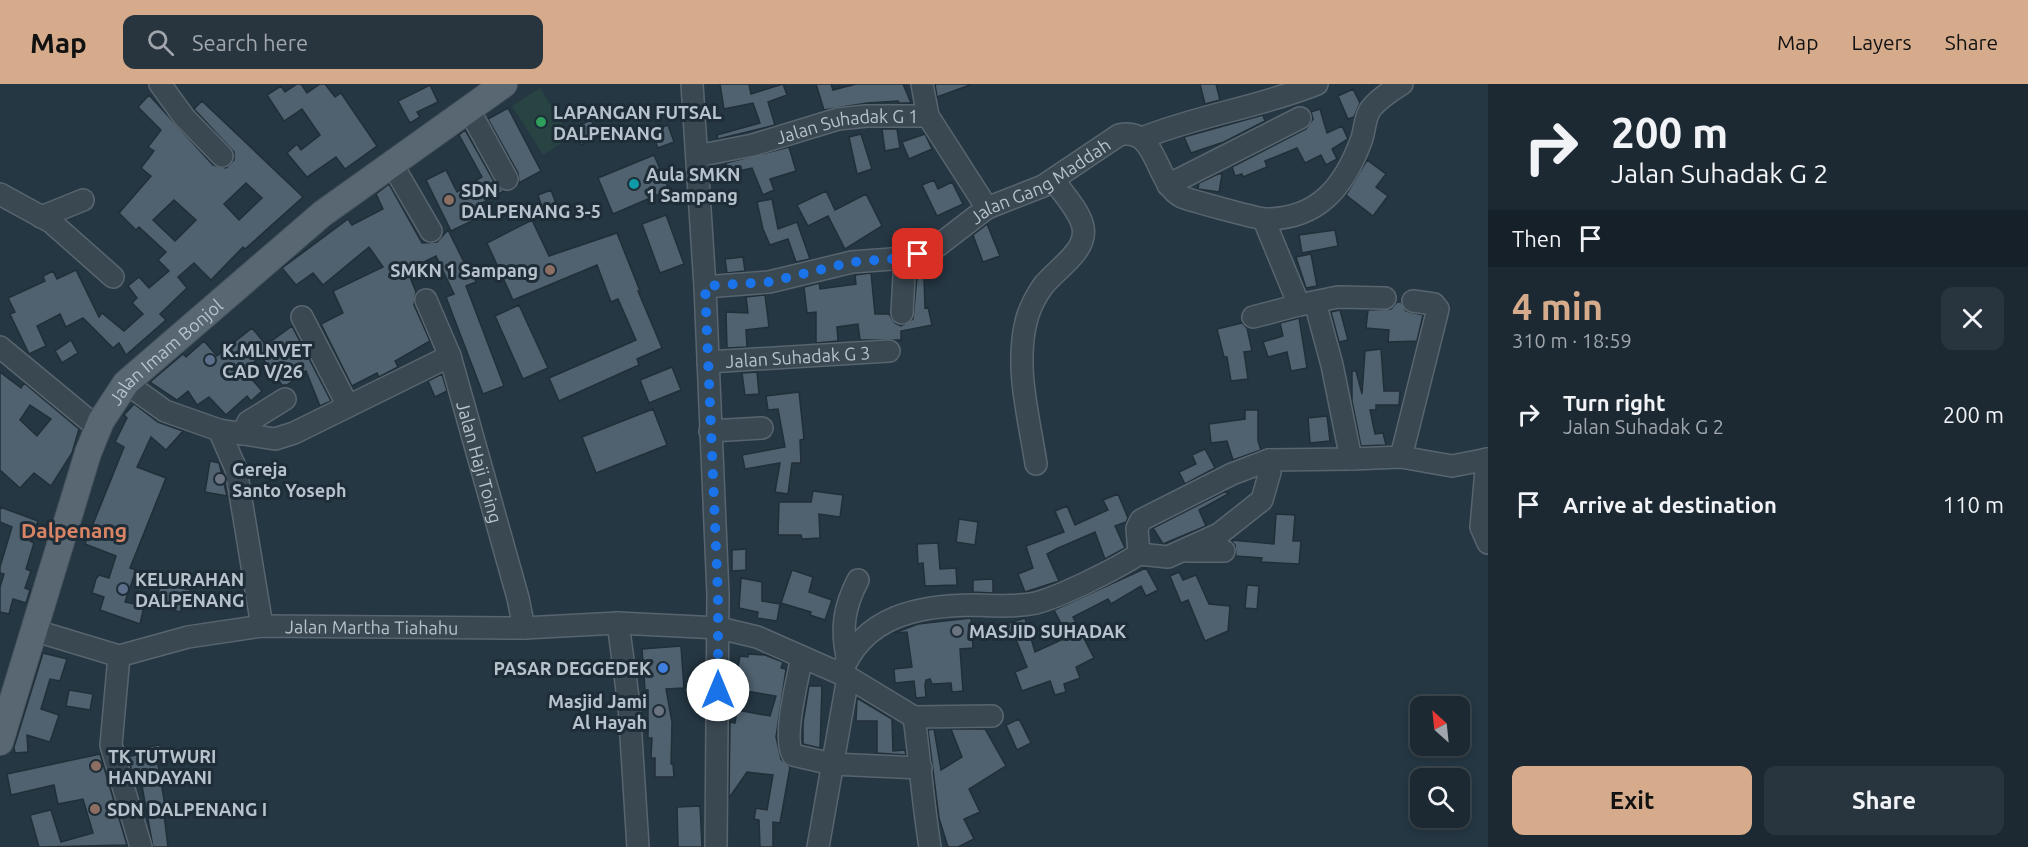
<!DOCTYPE html>
<meta charset="utf-8">
<style>
body{margin:0;font-family:Ubuntu,sans-serif;background:#29353e;color:#f1f3f6;height:100vh;display:flex;flex-direction:column;font-size:22px;white-space:nowrap}
*{box-sizing:border-box;margin:0}
p{font-size:20px;color:#a0a6ac}
.icon{flex:none;width:33px;height:33px;fill:none;stroke:currentColor;stroke-width:2;stroke-linecap:round;stroke-linejoin:round}
.map{position:relative;flex:1;overflow:hidden}
.side{display:flex;flex-direction:column;background:#1c2932;width:540px}
.side>*{flex:none}
.banner{background:#1c2932;color:#f1f3f6;overflow:hidden}
.needle{width:39px;rotate:333deg}
.tools{position:absolute;left:1410px;top:612px;display:grid;gap:12px}
.tools a{display:grid;place-items:center;width:60px;height:60px;border-radius:12px;background:#1c2932;box-shadow:0 3px 9px #0003,0 0 0 2px #3a454d;font-size:30px}
.pin{position:absolute;display:grid;place-items:center;width:51px;height:51px;color:#fff;margin:-26px;border-radius:12px;box-shadow:0 3px 9px #0006}
.me{position:absolute;width:66px;margin:-33px;rotate:0deg;stroke-linejoin:round;filter:drop-shadow(0 0 4px #0008)}
.turn{display:flex;align-items:center;gap:21px;height:126px;padding:0 24px;font-size:27px}
.turn .icon{width:78px;height:78px;stroke-width:2.5}
.turn b{display:block;font-size:42px;line-height:51px}
.then{display:flex;align-items:center;height:57px;padding:0 24px;background:#0003;gap:12px;font-size:22px}
.round{display:grid;place-items:center;flex:none;width:63px;height:63px;border-radius:12px;background:#29353e}
.headline{display:flex;align-items:center;justify-content:space-between;height:102px;padding:0 24px}
h1{font-size:36px;font-weight:700;line-height:45px;color:#d6ab8b}
.button{display:flex;gap:12px;margin-top:auto;padding:12px 24px}
.button a{flex:1;height:69px;border-radius:12px;background:#d6ab8b;color:#111;font-size:24px;font-weight:700;line-height:69px;text-align:center}
.button a+a{background:#29353e;color:#f1f3f6}
ul{padding:0;list-style:none}
li{display:flex;align-items:center;gap:18px;height:90px;padding:0 24px}
li div{flex:1}
li b{display:block;font-size:22px}
li em{font-style:normal}
header{display:flex;align-items:center;gap:36px;box-sizing:border-box;height:84px;padding:0 30px;background:#d6ab8b;color:#111}
header strong{font-size:28px}
nav{display:flex;gap:33px;margin-inline-start:auto;font-size:21px}
.search{width:420px;height:54px;background:#29353e;display:flex;align-items:center;gap:15px;box-sizing:border-box;padding:0 21px;border-radius:12px;color:#a0a6ac;font-size:22px}
main{display:flex;flex:1;min-height:0}
.map>svg:first-child{display:block}
.green{fill:#274342}
.building{fill:#506270;stroke:#212f39;stroke-width:1.5;fill-rule:evenodd}
.lines{fill:none;stroke-linecap:round;stroke-linejoin:round}
.minor-casing{stroke:#58656f;stroke-width:24}
.major-casing{stroke:#47545e;stroke-width:28}
.minor{stroke:#3a4852;stroke-width:21}
.major{stroke:#586772;stroke-width:26}
.route{stroke:#1a73e8;stroke-width:10;stroke-dasharray:0 18}
.leisure-dot{fill:#2e9e5b;stroke:#1e2d37;stroke-width:2}
.culture-dot{fill:#0f9aa8;stroke:#1e2d37;stroke-width:2}
.education-dot{fill:#8d6e63;stroke:#1e2d37;stroke-width:2}
.service-dot{fill:#5c6f8a;stroke:#1e2d37;stroke-width:2}
.worship-dot{fill:#6b7280;stroke:#1e2d37;stroke-width:2}
.shop-dot{fill:#3f7fe0;stroke:#1e2d37;stroke-width:2}
.labels{text-anchor:middle;dominant-baseline:central;stroke-width:6;stroke-linejoin:round;paint-order:stroke}
.poi-label{font-size:18px;font-weight:bold;fill:#b7c2cc;stroke:#1e2d37;text-anchor:start}
.street-label{font-size:18px;fill:#b7c2cc;stroke:#1e2d37}
.quarter-label{font-size:21px;font-weight:bold;fill:#d98565;stroke:#1e2d37}
</style>
<header>
<strong>Map</strong>
<div class="search"><svg class="icon" aria-label="search" viewBox="0 0 24 24"><circle cx="10" cy="10" r="6"/><path d="M15 15l6 6"/></svg>Search here</div>
<nav><a>Map</a><a>Layers</a><a>Share</a></nav>
</header>
<main>
<div class="map">
<svg width="1488" height="763" viewBox="0 0 1488 763">
<rect width="100%" height="100%" fill="#253743"/>
<path class="green" d="M540,4L571,53L543,71L512,22Z"/>
<path class="building" d="M297,0H301L307,9L320,0H325L335,13L341,9L377,62L345,85L336,73L307,93L287,69L297,60L301,66L320,51L302,25L284,37L267,11L281,2L285,8Z
M720,0H749L751,10L783,0L787,11L768,18L775,41L718,55L717,51L760,39L753,19L724,25Z
M816,0H831L833,6L856,0H903L911,19H899L898,17L867,19L824,26Z
M935,0H970V1L937,13Z
M1200,0H1216L1220,16L1205,20Z
M430,1L438,18L417,28L420,33L410,39L398,17Z
M1353,5L1360,19L1354,33L1348,35L1338,12Z
M149,11L213,81L226,84L234,76V68L194,25L202,17L303,113L245,165L243,163L211,196L194,179L178,193L187,204L160,230L166,236L126,271L119,259L113,264L83,234L66,243L60,230L37,242L46,262L29,270L10,230L15,228L8,214L45,197L43,192L53,187L57,195L76,186L99,233L102,229L124,247L143,230L132,219L137,214L128,202L139,193L149,204L169,187L158,176L166,168L139,143L136,146L119,129L151,92L141,84L154,67L148,63L161,46L138,23ZM246,99L262,114L239,136L224,120ZM174,116L196,136L175,157L153,136Z
M508,24L541,87L519,99L518,89L488,35Z
M1320,25L1327,49L1342,42L1348,55L1332,65L1337,75L1326,81L1321,71L1305,79L1297,64L1265,77L1267,83L1243,93L1242,90L1235,92L1232,83L1306,45L1313,35L1311,28Z
M1263,31L1265,37L1224,58L1191,69L1184,53Z
M591,36L599,52L581,61L573,44Z
M668,41L674,58L658,64L651,47Z
M882,45H897L900,64L885,67Z
M465,46L496,101L504,107L471,125L476,135L451,147L426,96L446,86L457,108L482,93L459,51Z
M861,50L872,85L857,90L849,53Z
M925,50L932,65L909,75L902,58Z
M789,63L796,87L770,95L774,106L763,111L752,84L729,89L726,79Z
M654,71L669,106L613,130L598,94Z
M1367,76L1386,90L1376,103L1388,112L1373,132L1346,111Z
M1218,90H1222L1219,108L1198,105L1199,99Z
M934,96L938,105L952,98L963,120L937,132L922,101Z
M389,100L422,159L437,158L448,146L465,180L467,178L476,198L466,202L504,302L483,310L446,213L454,210L436,172L407,186L416,208L414,221L430,257L395,277L398,283L379,293L377,289L352,302L321,240L343,229L333,207L383,183L369,163L323,201L313,189L296,201L282,184L348,135L352,141L383,125L376,110Z
M551,106L559,128L545,133L538,111Z
M826,107L835,126L866,110L882,142L845,165L828,132L808,142L797,121Z
M772,115L778,145L797,138L810,175L796,178L788,155L770,161L763,145L757,118Z
M666,131L684,180L660,189L642,140Z
M532,136L549,172L617,149L640,207H638L662,264L637,275L639,281L559,317L549,294L636,256L618,215L611,218L597,181L513,216L487,159Z
M987,140L1000,172L983,178L973,151Z
M1335,146L1338,162L1302,169L1299,151Z
M1311,170L1317,202L1306,204L1296,173Z
M743,173L745,187L727,189L725,175Z
M871,189L875,230H889L895,239L901,242L913,235L917,193H924L925,224L928,223L932,241L901,247V256H860L858,240L837,243L838,257L816,259V228L807,229L804,203L819,199L820,205L856,200L855,191Z
M765,211L769,243L746,246L747,263L727,264L726,228L748,229L746,213Z
M1397,218H1401L1406,227L1423,231L1417,257L1388,258L1389,246L1366,244L1368,226L1391,225Z
M519,221L548,284L523,295L495,232Z
M1340,226L1348,256L1339,258L1331,228Z
M1299,234L1307,284L1291,287L1287,268L1268,273L1263,258L1283,252L1280,239Z
M1242,239L1247,244L1252,267L1244,268L1248,295L1231,297L1227,273H1224L1217,245Z
M292,242L331,317L320,322L306,287L287,301H282L261,272L244,286L262,307L251,317L247,312L226,331L209,313L197,321L188,307L177,316L150,298L183,270L186,273L204,257L217,272L252,244L266,261Z
M71,256L78,269L62,279L55,267Z
M1381,265L1384,307H1400L1399,321H1376V326H1370L1375,350L1383,349L1386,361L1361,362L1352,317V287H1356L1362,310L1365,267Z
M672,283L681,306L649,319L640,296Z
M0,288L21,304L24,299L79,345L72,369L51,402L34,389L20,404L0,386ZM30,321L51,335L37,352L20,336Z
M757,288L759,310L745,311L742,289Z
M442,290L447,307L435,313L428,297Z
M799,308L804,355L800,356L801,379H792L788,410L775,408L780,379L745,385L742,371L785,363L778,325L768,326L766,312Z
M134,320L158,338L183,347L166,366L151,353L137,383L166,394L130,484L136,486L125,518L144,522L140,540L100,526L104,513L92,509L96,495L99,491L109,494L116,472L85,460L124,363L115,358L127,334L124,331Z
M653,325L667,361L596,389L582,353Z
M1245,326H1258V357L1261,366L1233,376L1227,357L1211,359L1209,340L1245,335Z
M1327,332L1330,357L1310,359L1308,334Z
M1205,365L1215,384L1185,400L1179,388L1196,380L1192,371Z
M210,377L219,379L227,412L205,408Z
M813,407L843,411L840,433L819,430L820,454L802,455L801,451H778L779,418H811Z
M1226,407L1228,410L1199,426L1206,442L1163,460L1153,444Z
M1118,410L1128,434L1126,438L1115,442L1125,464L1105,475L1095,448L1056,465L1047,470L1059,497L1025,508L1018,490L1033,484L1026,462L1064,448L1055,427L1067,422L1075,441L1108,426L1103,416Z
M0,423L38,437L30,457L34,459L26,485L31,487L25,504L30,506L26,519L13,515L9,530L0,528V503L4,490L0,489V483L12,443L0,438Z
M1276,430L1295,431L1293,457H1301L1299,480L1261,478L1262,474L1236,472L1235,461L1231,456L1274,460Z
M959,435L978,438L975,461L956,458Z
M938,459L940,485L956,484L957,501L925,502L923,479L918,480L917,460Z
M746,465V486L732,487V466Z
M1146,484L1158,506L1146,512L1141,502L1111,520L1108,515L1073,533L1094,574L1076,583L1080,594L1064,600L1066,608L1055,611L1050,597L1022,607L1015,588L1027,583L1015,553L1012,554L1006,540L1025,534L1035,568L1068,553L1054,526Z
M792,486L813,493L809,508L832,516L825,536L810,531L811,528L781,519Z
M1179,488L1183,496L1196,491L1209,520L1230,522L1228,547L1205,557L1188,516L1181,519L1170,492Z
M741,494L762,498V517L780,520L777,537L757,534L758,528L739,524Z
M993,495V509L973,508V496Z
M160,500L191,506L187,525L181,524V528L168,525L169,521L157,518Z
M1247,501L1259,502L1257,525L1245,524Z
M971,534L973,564L960,565L963,607L952,608L951,599L932,600L930,595L926,596L925,601L926,613L916,614L914,597L895,599L894,585L912,583L907,548L894,549L918,540Z
M681,562L684,604L666,605L672,638L671,680H673L674,693H655V674H651L652,654H648V606H645L642,565Z
M43,569L67,575L60,597L50,595L41,625L59,631L50,658L27,651L28,668L15,669L14,663Z
M748,570L765,571L783,578L781,584L786,585L776,653L781,675L790,683L780,739L773,738V763H760L759,736L754,735L756,724L767,726L773,691L747,688L729,714L730,638L735,639L737,626L770,632L776,612L746,607L747,600L735,598L740,572L748,573Z
M809,602H822L820,664L803,660V639Z
M69,606L93,610L90,626L66,622Z
M857,614L892,635L893,667L905,666L906,671L877,669V637H856Z
M1019,635L1031,659L1017,666L1006,641Z
M934,645L941,686L962,673L951,645H985L1006,682L969,705L980,728L964,735L974,755L958,763H948L939,734L928,646Z
M160,661L162,674L157,675L165,721L163,722L168,763H153L139,685L132,687L128,673L143,669L141,664Z
M100,670L127,761L39,763L30,731L51,726L61,758L93,749L83,715L58,720L54,701L11,711L7,690Z
M700,722L702,763H678L677,723Z"/>
<g class="lines">
<g class="minor-casing">
<g id="minor">
<path d="M160,0L184,33L222,72"/>
<path d="M692,0L705,203L718,511L716,763"/>
<path d="M922,0L928,32L987,124"/>
<path d="M468,24L507,95"/>
<path d="M1142,54C1199,31 1260,23 1317,0"/>
<path id="s1" d="M697,72L753,61L838,35L866,32H928"/>
<path d="M392,80L431,147"/>
<path d="M1168,101L1300,34"/>
<path d="M0,110L51,138L113,193"/>
<path d="M41,133L83,116"/>
<path d="M1264,136L1299,221L1338,213L1385,214"/>
<path id="s2" d="M705,203L769,198L852,178L905,174L931,167L987,124L1043,102L1119,51C1158,42 1154,99 1182,113C1189,116 1258,135 1266,135C1318,135 1344,103 1361,57C1365,47 1364,36 1370,26C1377,16 1391,7 1402,0"/>
<path id="s3" d="M426,216L450,272L518,514L524,544"/>
<path d="M1315,218L1332,281L1351,375L1401,373L1452,382L1488,375"/>
<path d="M902,229L905,174"/>
<path d="M302,233L348,322"/>
<path d="M1253,233L1299,221"/>
<path d="M0,263L98,344"/>
<path id="s4" d="M708,278L889,267"/>
<path d="M126,299L165,327L219,346L275,355L294,349L450,272"/>
<path d="M219,346L236,385L262,542"/>
<path d="M710,347L762,344"/>
<path d="M242,350L248,338L285,315"/>
<path d="M1401,373L1438,225L1434,220L1413,217"/>
<path d="M1487,375L1481,443L1488,459"/>
<path d="M1036,380C1029,333 1014,282 1027,234C1030,224 1037,210 1043,202C1056,185 1088,167 1083,143C1080,127 1063,110 1054,96"/>
<path d="M1188,467H1224"/>
<path d="M1139,470L1168,473L1219,450L1262,416L1270,388L1269,376"/>
<path d="M618,539L629,621L638,763"/>
<path id="s5" d="M33,546L119,572L188,553L262,542L524,544L618,539L719,544L757,553L848,593L914,633L992,632"/>
<path d="M119,572L111,661L141,763"/>
<path d="M802,573C798,593 782,655 793,671L832,680L921,684"/>
<path d="M847,573C841,544 844,523 858,496"/>
<path d="M841,590C863,531 920,521 977,521C996,522 1017,523 1036,519C1062,512 1116,485 1139,470L1137,444L1141,436L1232,390L1269,376L1351,375"/>
<path d="M914,633C920,677 923,720 930,763"/>
<path d="M818,763L848,593"/>
</g>
</g>
<g class="major-casing">
<g id="major">
<path id="s6" d="M0,658L88,369L101,337L126,299L322,130L504,0"/>
</g>
</g>
<use href="#minor" class="minor"/>
<use href="#major" class="major"/>
</g>
<g class="lines">
<path class="route" d="M718,606V511L705,202L769,198L852,178L905,174L918,170"/>
</g>
<circle class="leisure-dot" cx="541" cy="38" r="6"/>
<circle class="culture-dot" cx="634" cy="100" r="6"/>
<g class="education-dot">
<circle cx="449" cy="116" r="6"/>
<circle cx="550" cy="186" r="6"/>
<circle cx="96" cy="682" r="6"/>
<circle cx="95" cy="725" r="6"/>
</g>
<g class="service-dot">
<circle cx="210" cy="276" r="6"/>
<circle cx="123" cy="505" r="6"/>
</g>
<g class="worship-dot">
<circle cx="220" cy="395" r="6"/>
<circle cx="957" cy="547" r="6"/>
<circle cx="659" cy="627" r="6"/>
</g>
<circle class="shop-dot" cx="663" cy="584" r="6"/>
<g class="labels">
<g class="poi-label">
<text x="553" y="28">LAPANGAN FUTSAL<tspan x="553" dy="21">DALPENANG</tspan></text>
<text x="646" y="90">Aula SMKN<tspan x="646" dy="21">1 Sampang</tspan></text>
<text x="461" y="106">SDN<tspan x="461" dy="21">DALPENANG 3-5</tspan></text>
<text x="538" y="186" text-anchor="end">SMKN 1 Sampang</text>
<text x="222" y="266">K.MLNVET<tspan x="222" dy="21">CAD V/26</tspan></text>
<text x="232" y="385">Gereja<tspan x="232" dy="21">Santo Yoseph</tspan></text>
<text x="135" y="495">KELURAHAN<tspan x="135" dy="21">DALPENANG</tspan></text>
<text x="969" y="547">MASJID SUHADAK</text>
<text x="651" y="584" text-anchor="end">PASAR DEGGEDEK</text>
<text x="647" y="617" text-anchor="end">Masjid Jami<tspan x="647" dy="21">Al Hayah</tspan></text>
<text x="108" y="672">TK TUTWURI<tspan x="108" dy="21">HANDAYANI</tspan></text>
<text x="107" y="725">SDN DALPENANG I</text>
</g>
<g class="street-label">
<text stroke="none"><textPath href="#s1" startOffset="154">Jalan Suhadak G 1</textPath></text>
<text stroke="none"><textPath href="#s2" startOffset="360">Jalan Gang Maddah</textPath></text>
<text stroke="none"><textPath href="#s6" startOffset="432">Jalan Imam Bonjol</textPath></text>
<text stroke="none"><textPath href="#s4" startOffset="90">Jalan Suhadak G 3</textPath></text>
<text stroke="none"><textPath href="#s3" startOffset="171">Jalan Haji Toing</textPath></text>
<text stroke="none"><textPath href="#s5" startOffset="346">Jalan Martha Tiahahu</textPath></text>
</g>
<g class="quarter-label">
<text x="74" y="446">Dalpenang</text>
</g>
</g>
</svg>
<div class="tools">
<a><svg class="needle" viewBox="-14 -14 28 28"><path d="M0-13l5 13h-10z" fill="#e53935"/><path d="M0 13l5-13h-10z" fill="#a0a6ac"/></svg></a>
<a><svg class="icon" aria-label="search" viewBox="0 0 24 24"><circle cx="10" cy="10" r="6"/><path d="M15 15l6 6"/></svg></a>
</div>
<div class="pin" style="left:918px;top:170px;background:#d93025"><svg class="icon" aria-label="arrive" viewBox="0 0 24 24"><path d="M6 21V4h12l-3 4 3 4H6"/></svg></div>
<svg class="me" style="left:718px;top:606px" viewBox="-20 -20 40 40"><circle r="19" fill="#fff"/><path d="M0-13L10 11 0 6-10 11z" fill="#1a73e8"/></svg>
</div>
<section class="side">
<div class="banner">
<div class="turn"><svg class="icon" aria-label="right" viewBox="0 0 24 24"><path d="M7 20v-9h11M14 6l5 5-5 5"/></svg><div><b>200 m</b>Jalan Suhadak G 2</div></div>
<div class="then">Then<svg class="icon" aria-label="arrive" viewBox="0 0 24 24"><path d="M6 21V4h12l-3 4 3 4H6"/></svg></div>
</div>
<div class="headline"><div><h1>4 min</h1><p>310 m · 18:59</p></div><a class="round"><svg class="icon" aria-label="close" viewBox="0 0 24 24"><path d="M6 6l12 12M18 6L6 18"/></svg></a></div>
<ul>
<li><svg class="icon" aria-label="right" viewBox="0 0 24 24"><path d="M7 20v-9h11M14 6l5 5-5 5"/></svg><div><b>Turn right</b><p>Jalan Suhadak G 2</p></div><em>200 m</em></li>
<li><svg class="icon" aria-label="arrive" viewBox="0 0 24 24"><path d="M6 21V4h12l-3 4 3 4H6"/></svg><div><b>Arrive at destination</b></div><em>110 m</em></li>
</ul>
<div class="button"><a>Exit</a><a>Share</a></div>
</section>
</main>
